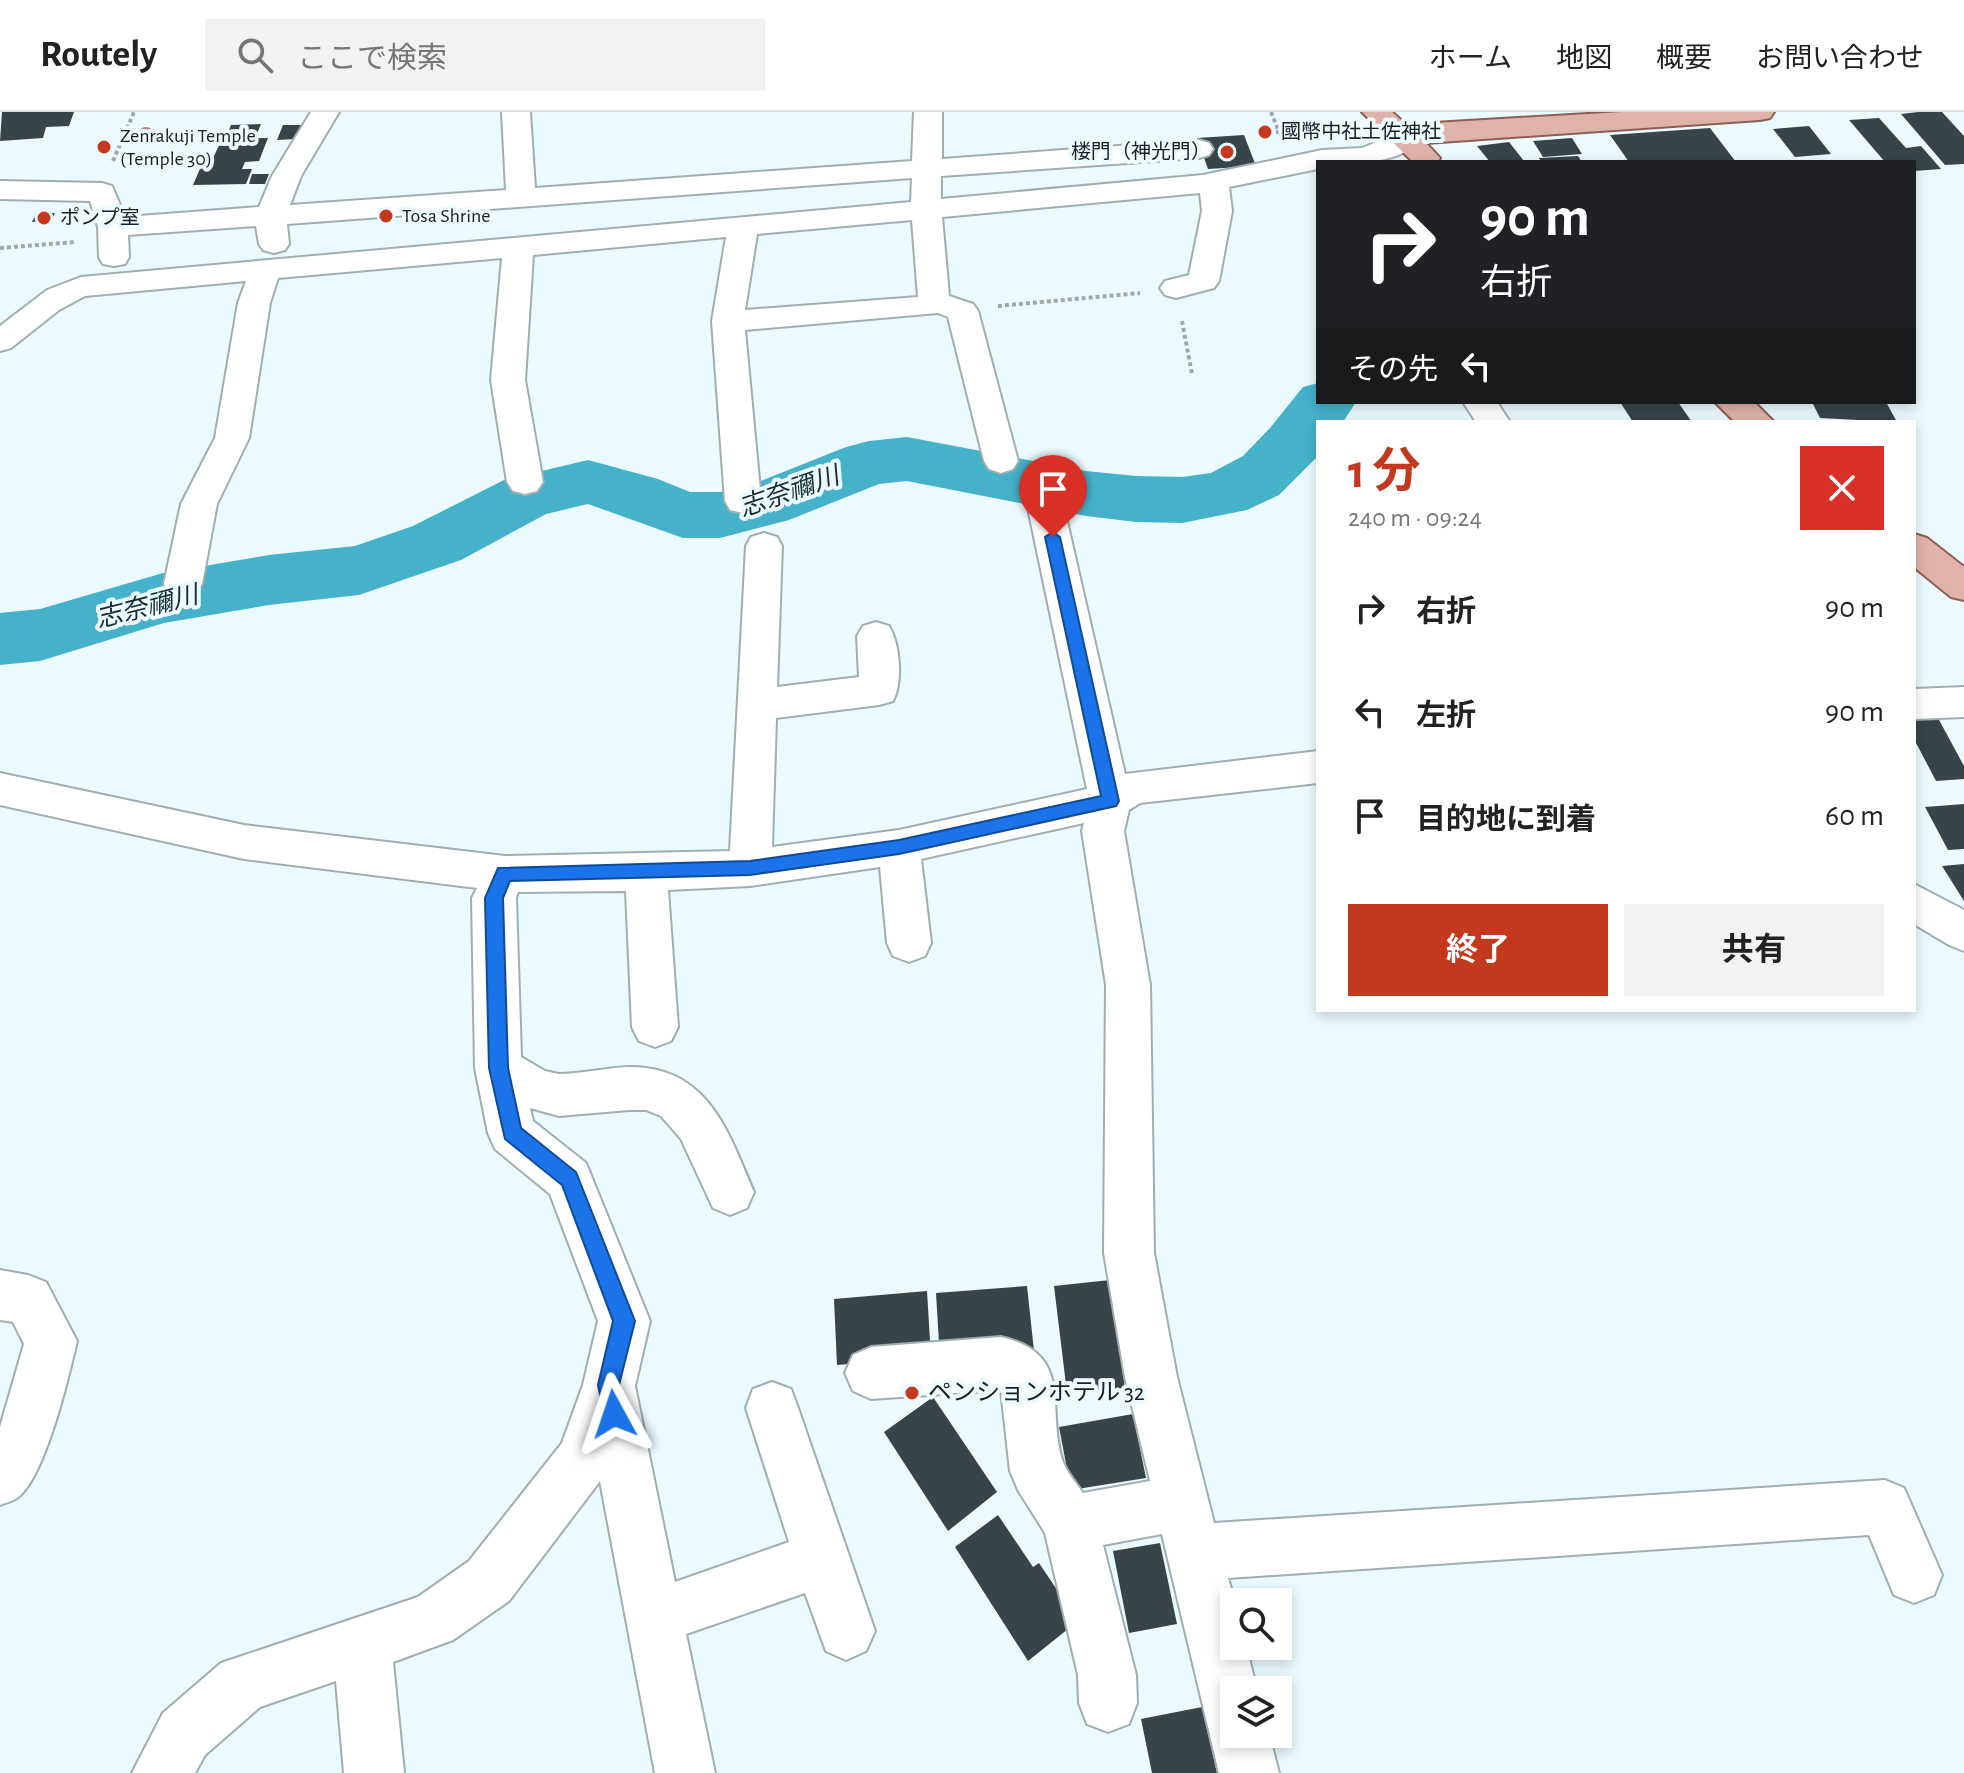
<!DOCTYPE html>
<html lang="ja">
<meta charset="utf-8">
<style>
body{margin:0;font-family:"Alegreya Sans","Noto Sans JP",sans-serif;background:#f2f2f2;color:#222;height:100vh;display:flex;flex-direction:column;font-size:30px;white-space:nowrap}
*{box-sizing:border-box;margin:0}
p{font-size:26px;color:#767676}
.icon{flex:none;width:44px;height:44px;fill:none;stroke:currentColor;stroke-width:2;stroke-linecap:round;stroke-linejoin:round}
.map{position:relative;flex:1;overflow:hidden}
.details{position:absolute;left:1316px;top:308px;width:600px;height:592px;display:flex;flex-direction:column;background:#fff;border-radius:0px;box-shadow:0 4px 12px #0003}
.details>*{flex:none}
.hud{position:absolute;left:1316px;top:48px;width:600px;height:244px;border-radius:0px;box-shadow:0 4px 12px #0003;background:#202124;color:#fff;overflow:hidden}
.controls{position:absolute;left:1220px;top:1476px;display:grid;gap:16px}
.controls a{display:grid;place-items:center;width:72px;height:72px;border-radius:0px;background:#fff;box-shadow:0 4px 12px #0003;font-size:40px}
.pin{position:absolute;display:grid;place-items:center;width:68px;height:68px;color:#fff;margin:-82px -34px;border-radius:50% 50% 50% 0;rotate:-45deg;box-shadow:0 0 8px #0007}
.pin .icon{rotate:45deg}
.me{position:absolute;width:88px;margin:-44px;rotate:355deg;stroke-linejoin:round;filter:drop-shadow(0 0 6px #0008)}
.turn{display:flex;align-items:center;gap:28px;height:168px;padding:0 32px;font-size:36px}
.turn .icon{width:104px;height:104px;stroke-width:2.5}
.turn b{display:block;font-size:56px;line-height:68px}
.then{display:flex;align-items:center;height:76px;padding:0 32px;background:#0003;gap:16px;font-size:30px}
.round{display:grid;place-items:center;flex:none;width:84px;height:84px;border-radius:0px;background:#f2f2f2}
.headline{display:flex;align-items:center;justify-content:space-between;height:136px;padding:0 32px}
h1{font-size:48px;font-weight:700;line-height:60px;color:#c4391e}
.cta{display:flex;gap:16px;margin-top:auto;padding:16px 32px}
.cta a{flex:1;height:92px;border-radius:0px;background:#c4391e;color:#fff;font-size:32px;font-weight:700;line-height:92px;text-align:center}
.cta a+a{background:#f2f2f2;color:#222}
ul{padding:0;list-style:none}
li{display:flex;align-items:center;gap:24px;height:104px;padding:0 32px}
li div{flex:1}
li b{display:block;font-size:30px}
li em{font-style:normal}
header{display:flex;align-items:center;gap:48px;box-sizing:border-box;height:112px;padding:0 40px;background:#fff;border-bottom:2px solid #e0e0e0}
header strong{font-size:38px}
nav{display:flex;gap:44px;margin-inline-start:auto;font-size:28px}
.search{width:560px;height:72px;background:#f2f2f2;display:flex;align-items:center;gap:20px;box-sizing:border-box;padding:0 28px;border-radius:0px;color:#767676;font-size:30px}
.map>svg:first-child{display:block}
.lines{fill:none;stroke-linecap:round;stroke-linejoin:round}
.river{fill:#46b2ca;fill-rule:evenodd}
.building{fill:#384447}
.minor-casing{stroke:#a0aeb2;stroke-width:4}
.major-casing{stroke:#8c5f55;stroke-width:4}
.path{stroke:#9ea9ac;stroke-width:4;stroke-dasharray:4 3;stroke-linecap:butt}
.minor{fill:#fff;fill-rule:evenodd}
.major{fill:#dfb3aa;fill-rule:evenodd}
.tree{fill:#b2867f}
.route{fill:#1a73e8;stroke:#114b97;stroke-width:2}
.poi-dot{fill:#c4391e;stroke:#ebfafe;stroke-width:3}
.labels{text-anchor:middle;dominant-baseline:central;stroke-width:8;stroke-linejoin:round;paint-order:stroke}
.far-poi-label{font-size:20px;fill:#1a1f21;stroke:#ebfafe;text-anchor:start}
.poi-label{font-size:24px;fill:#1a1f21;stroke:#ebfafe;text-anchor:start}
.water-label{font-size:26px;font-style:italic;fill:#152d33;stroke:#ebfafe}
</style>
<header>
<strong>Routely</strong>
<div class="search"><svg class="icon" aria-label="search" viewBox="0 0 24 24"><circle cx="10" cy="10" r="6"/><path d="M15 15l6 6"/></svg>ここで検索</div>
<nav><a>ホーム</a><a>地図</a><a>概要</a><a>お問い合わせ</a></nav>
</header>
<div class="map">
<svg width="1964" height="1661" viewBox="0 0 1964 1661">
<rect width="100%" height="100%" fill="#ebfafe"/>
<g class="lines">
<path class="river" d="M1318,271V290H1356L1343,310H1318V344L1279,383L1247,398L1182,411L1136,410L1086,404L907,369L879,372L789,408L720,426H683L588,392L546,402L461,448L359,483L269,493L164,511L40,549L0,553V501L40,497L163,461L269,443L355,434L413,414L504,368L588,348L658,367L690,380H720L751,373L846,335L869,329L907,325L1086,359L1136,364L1182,365L1211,361L1243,344L1270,316L1303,275Z"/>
</g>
<path class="building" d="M2,0H74L69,14L46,15L43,26L0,29Z
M1918,0H1942L1964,24V52L1945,53L1901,2Z
M1879,6L1906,36L1921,34L1941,57L1914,59V50H1885L1849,8Z
M261,12L256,24L226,25L231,13Z
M283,13H301L296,27L277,28Z
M1809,14L1831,42L1795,45L1773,17Z
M1710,16L1736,50H1629L1610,23Z
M1244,23L1256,54L1208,57L1197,26Z
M268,26L259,49L245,50L242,57H252L246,72L193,73L205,45L214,44L222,27Z
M1572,26L1582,42L1543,45L1533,29Z
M1509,30L1524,49L1490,50L1477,34Z
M1578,44L1582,50H1541L1539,46Z
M252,62H269L265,72H249Z
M55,101L51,109L32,110L36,102Z
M1620,290H1678L1692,310H1633Z
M1812,290H1886L1897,310L1820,306Z
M1938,606L1964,654V667L1936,669L1914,627V607Z
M1964,692V737L1948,738L1925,695Z
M1964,752V789L1942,754Z
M1110,1168L1125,1276L1067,1281L1054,1174Z
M1027,1174L1034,1239L940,1248L936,1181Z
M927,1179L931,1245L837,1253L834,1187Z
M933,1285L997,1380L948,1419L884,1320Z
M1133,1302L1146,1366L1071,1378L1059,1315Z
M998,1403L1033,1455L1039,1451L1078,1509L1028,1549L955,1435Z
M1160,1431L1177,1512L1129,1521L1113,1439Z
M1202,1595L1217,1661H1152L1141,1607Z"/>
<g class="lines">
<g class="minor-casing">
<path id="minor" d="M311,0H339L301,64L290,93L506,78L502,0H530L535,76L912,49L914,0H942V47L1199,28L1209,31L1213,37L1209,43L1199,46L941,64V87L1203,63L1322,38L1362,36L1404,19L1414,22L1418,28C1400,55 1347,50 1318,50V57L1229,75L1232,99L1219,169L1214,176L1176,186L1165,183L1160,176L1165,169L1189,163L1202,99L1200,81L942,105L949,184L973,192L978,199L1018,349L1013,357L1001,361L989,357L984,349L948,205L938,201L745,218L761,389L756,398L743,401L730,398L725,389L712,209L726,125L533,143L525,268L543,370L537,379L525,382L513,379L507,370L491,268L502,146L278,166L270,191L249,326L217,392L202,472L196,481L183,485L170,481L164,472L181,392L215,326L238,191L246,169L85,184L59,198L11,236L0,239V214L47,178L81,165L911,90L912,66L287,112L289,132L285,138L274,141L263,138L259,132L256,114L128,123L129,145L125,152L114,154L103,152L99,145L98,115L90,89L0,87V69L102,71L112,74L125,105L259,95L272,64ZM912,108L918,185L745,198L757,122Z
M1463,290H1497L1510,310H1476Z
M1046,384L1059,387L1064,396L1125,662L1318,639V671L1140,691L1129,698L1124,719L1150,873L1154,1141L1177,1265L1214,1411L1885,1368L1904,1376L1942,1463L1934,1483L1914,1491L1894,1483L1869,1423L1228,1466L1235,1490L1234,1534H1246L1257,1578H1234V1622H1269L1279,1661H1219L1162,1422L1103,1433L1136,1563L1137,1591L1129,1612L1108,1620L1087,1612L1079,1591L1078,1563L1045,1421L1018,1378L1010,1359L1001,1278L871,1287L853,1279L845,1261L853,1243L871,1235L1001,1225C1076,1242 1045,1296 1063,1350C1067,1361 1077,1372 1083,1381L1150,1369L1125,1265L1104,1141L1106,873L1082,719L1084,711L921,747L931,831L925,844L909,850L893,844L887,831L880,755L750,774L668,778L678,915L671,929L655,935L639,929L632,915L626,779L518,780L516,786L521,945L545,959L559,962C588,962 618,952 646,956C712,964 731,1027 754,1080L747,1096L730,1103L713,1096L681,1027L661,1004L646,998H629L559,1004L530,996L533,1009L586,1051L650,1209L635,1274L675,1470L789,1430L746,1296L753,1277L772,1270L791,1277L798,1296L875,1519L866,1539L846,1548L826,1539L805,1481L686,1522L715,1661H655L600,1369L509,1489L453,1528L393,1550L404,1661H344L336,1569L260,1595L205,1643L195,1661H132L163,1601L221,1551L418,1485L469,1449L562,1331L583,1273L598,1209L550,1082L495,1037L488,1021L475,956L472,786L477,776L244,747L0,693V661L244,713L505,744L730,739L746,434L751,425L764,421L777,425L782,434L777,575L859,565L857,524L863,514L876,510L889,514C900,532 903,570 893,589L879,593L776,606L772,735L899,718L1087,677L1028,396L1033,387Z
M1964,575V605L1914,607V577Z
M1914,772L1964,798V839L1949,833L1914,812Z
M0,1158L28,1163L46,1170L77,1229C69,1263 45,1367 17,1386C13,1389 5,1391 0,1393V1315L24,1232L13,1210L0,1208Z"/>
</g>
<g class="major-casing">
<path id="major" d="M1362,0H1392L1411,17L1434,11L1622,0H1774L1770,6L1760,8L1426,31L1440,46L1438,50H1413Z
M1715,290H1754L1774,310H1735Z
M1914,422L1927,426L1964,455V488L1951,485L1914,455Z"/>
</g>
<path class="path" d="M1271,0L1279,20H1276
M113,49L134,0
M0,136L75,130
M998,194L1140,181
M1182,209L1192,262"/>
<use href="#minor" class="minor"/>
<use href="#major" class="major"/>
</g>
<circle class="tree" cx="146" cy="23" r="8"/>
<path class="route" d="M1053,420L1060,425L1119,689L1116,694L899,742L750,763L510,769L503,786L508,956L521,1016L576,1060L635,1209L619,1273L625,1302L622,1310L614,1313L606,1310L598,1273L613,1209L562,1073L505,1027L489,956L485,786L498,756L750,749L899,728L1101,684L1045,425Z"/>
<g class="poi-dot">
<circle cx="1265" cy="20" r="8"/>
<circle cx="104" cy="35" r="8"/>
<circle cx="1227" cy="40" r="8"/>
<circle cx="386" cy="104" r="8"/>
<circle cx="44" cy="106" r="8"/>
<circle cx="912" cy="1281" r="8"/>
</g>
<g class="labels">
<g class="far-poi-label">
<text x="1281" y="20">國幣中社土佐神社</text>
<text x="120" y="24">Zenrakuji Temple<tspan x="120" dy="23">(Temple 30)</tspan></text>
<text x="1211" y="40" text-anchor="end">楼門（神光門）</text>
<text x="402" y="104">Tosa Shrine</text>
<text x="60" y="106">ポンプ室</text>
</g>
<g class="poi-label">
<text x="928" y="1281">ペンションホテル 32</text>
</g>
<g class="water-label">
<text transform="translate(789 380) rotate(-19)">志奈禰川</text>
<text transform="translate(147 495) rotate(-14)">志奈禰川</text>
</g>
</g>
</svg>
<div class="controls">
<a><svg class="icon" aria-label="search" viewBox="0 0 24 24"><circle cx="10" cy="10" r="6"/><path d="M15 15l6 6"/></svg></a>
<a><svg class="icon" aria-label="layers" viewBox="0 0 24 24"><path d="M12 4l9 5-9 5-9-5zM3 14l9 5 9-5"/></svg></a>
</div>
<div class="pin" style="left:1053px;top:425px;background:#d93025"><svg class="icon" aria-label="arrive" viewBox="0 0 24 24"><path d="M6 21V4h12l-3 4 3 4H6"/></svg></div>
<svg class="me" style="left:614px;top:1302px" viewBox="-20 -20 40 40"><path d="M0-17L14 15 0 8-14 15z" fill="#1a73e8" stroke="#fff" stroke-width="4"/></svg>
<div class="hud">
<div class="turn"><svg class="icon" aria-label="right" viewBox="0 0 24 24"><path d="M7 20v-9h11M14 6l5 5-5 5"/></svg><div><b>90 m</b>右折</div></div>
<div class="then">その先<svg class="icon" aria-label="left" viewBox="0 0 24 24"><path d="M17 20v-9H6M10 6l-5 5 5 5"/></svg></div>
</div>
<section class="details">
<div class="headline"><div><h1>1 分</h1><p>240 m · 09:24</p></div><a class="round" style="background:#d93025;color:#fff"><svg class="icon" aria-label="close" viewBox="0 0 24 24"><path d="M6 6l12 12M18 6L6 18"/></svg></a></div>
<ul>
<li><svg class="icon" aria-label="right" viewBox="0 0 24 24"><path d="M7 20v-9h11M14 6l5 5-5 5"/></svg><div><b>右折</b></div><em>90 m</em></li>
<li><svg class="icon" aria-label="left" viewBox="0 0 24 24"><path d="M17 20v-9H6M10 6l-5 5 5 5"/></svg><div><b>左折</b></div><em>90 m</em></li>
<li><svg class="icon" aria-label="arrive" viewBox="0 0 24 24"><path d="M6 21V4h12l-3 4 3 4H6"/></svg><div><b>目的地に到着</b></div><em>60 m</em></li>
</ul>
<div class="cta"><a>終了</a><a>共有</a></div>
</section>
</div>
